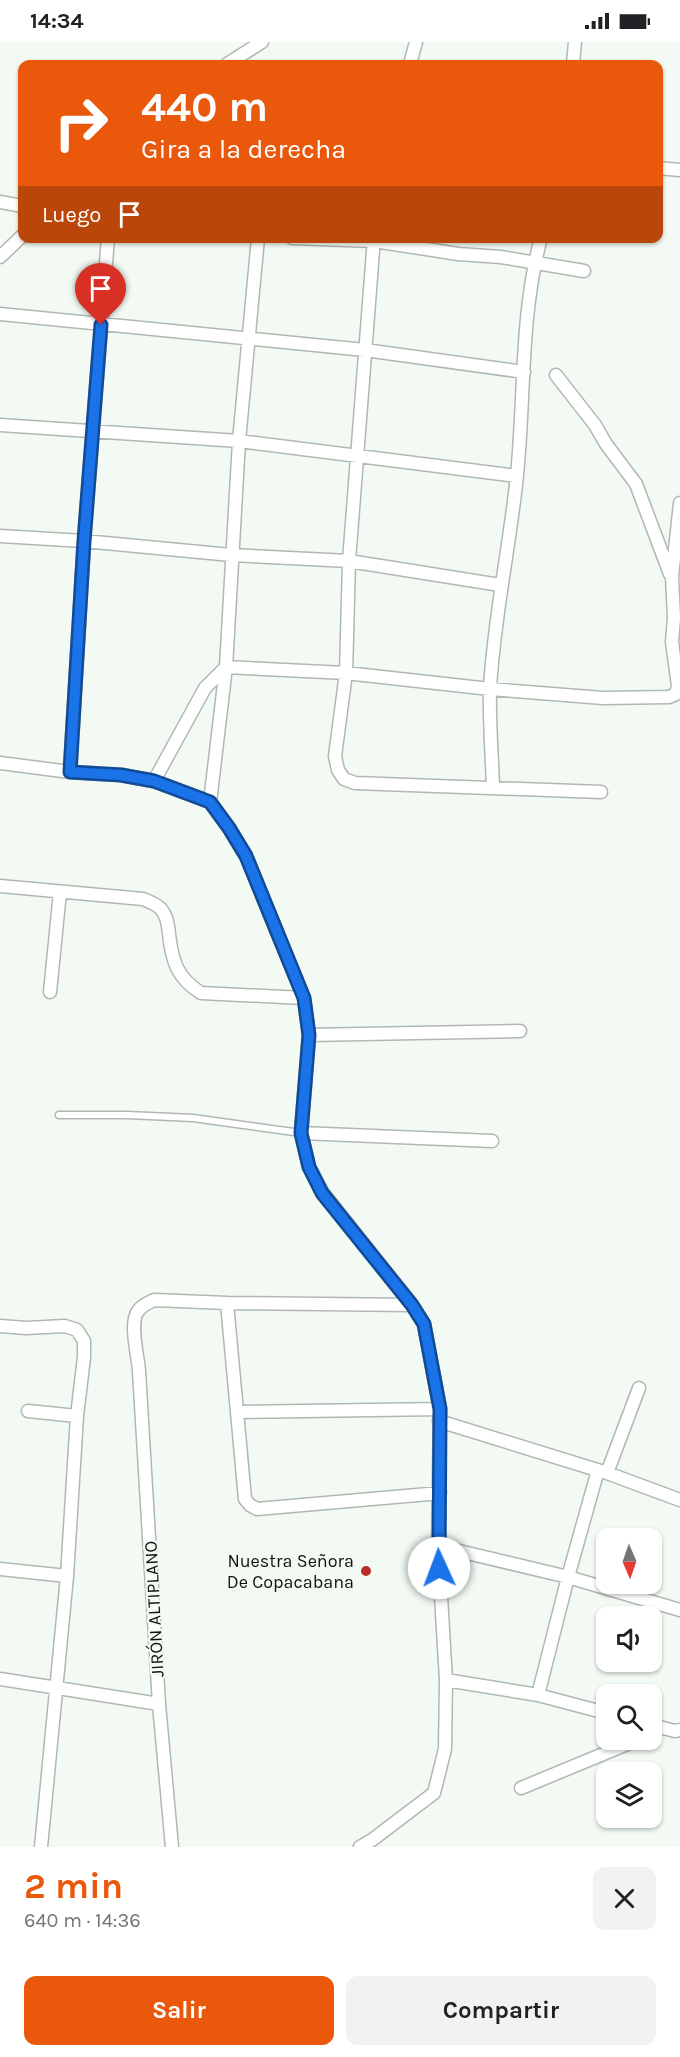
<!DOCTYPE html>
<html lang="es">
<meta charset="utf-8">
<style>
body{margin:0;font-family:Karla,sans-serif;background:#f2f2f2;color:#202124;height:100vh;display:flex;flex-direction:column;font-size:22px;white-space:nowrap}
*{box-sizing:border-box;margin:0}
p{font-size:20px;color:#757577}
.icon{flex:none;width:33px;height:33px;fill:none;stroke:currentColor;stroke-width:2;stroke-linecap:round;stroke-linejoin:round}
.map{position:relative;height:1805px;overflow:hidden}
.panel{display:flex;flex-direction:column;background:#fff;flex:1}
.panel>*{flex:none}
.banner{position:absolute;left:18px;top:18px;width:645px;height:183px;border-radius:12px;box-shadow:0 2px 4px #0004;background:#ea580c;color:#fff;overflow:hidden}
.needle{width:39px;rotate:178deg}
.controls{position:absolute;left:596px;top:1486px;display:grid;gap:12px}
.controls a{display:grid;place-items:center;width:66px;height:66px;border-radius:12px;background:#fff;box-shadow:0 2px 4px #0004;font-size:30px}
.pin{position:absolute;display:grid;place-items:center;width:51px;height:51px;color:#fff;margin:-62px -26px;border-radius:50% 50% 50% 0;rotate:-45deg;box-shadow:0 0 6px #0007}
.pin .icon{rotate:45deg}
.me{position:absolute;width:66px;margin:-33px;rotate:358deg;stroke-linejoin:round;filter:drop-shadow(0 0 4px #0008)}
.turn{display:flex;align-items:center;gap:21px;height:126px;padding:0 24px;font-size:27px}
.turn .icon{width:78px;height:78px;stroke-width:2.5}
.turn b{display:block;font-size:42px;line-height:51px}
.then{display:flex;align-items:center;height:57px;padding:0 24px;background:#0003;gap:12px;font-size:22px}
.round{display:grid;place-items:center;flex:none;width:63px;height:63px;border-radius:12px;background:#f2f2f2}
.summary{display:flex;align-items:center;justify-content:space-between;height:102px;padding:0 24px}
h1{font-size:36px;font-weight:700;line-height:45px;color:#ea580c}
.cta{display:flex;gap:12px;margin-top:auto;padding:12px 24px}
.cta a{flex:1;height:69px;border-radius:12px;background:#ea580c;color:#fff;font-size:24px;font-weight:700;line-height:69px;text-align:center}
.cta a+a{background:#f2f2f2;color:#202124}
.status{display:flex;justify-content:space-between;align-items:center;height:42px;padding:0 30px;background:#fff;direction:ltr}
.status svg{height:16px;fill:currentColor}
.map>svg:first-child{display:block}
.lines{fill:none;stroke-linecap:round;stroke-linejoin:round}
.lane-casing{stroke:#b0b8b2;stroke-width:9}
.street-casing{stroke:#b0b8b2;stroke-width:15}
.lane{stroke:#fff;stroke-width:6}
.street{stroke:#fff;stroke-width:12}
.route-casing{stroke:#114b97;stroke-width:15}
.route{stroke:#1a73e8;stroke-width:10}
.poi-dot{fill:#ba2c26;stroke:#f2faf3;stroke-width:2}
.labels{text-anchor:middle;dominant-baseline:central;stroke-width:4.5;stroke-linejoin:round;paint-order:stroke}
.poi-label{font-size:18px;fill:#111311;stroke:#f2faf3;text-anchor:end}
.street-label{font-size:18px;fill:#111311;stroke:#f2faf3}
</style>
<div class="status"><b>14:34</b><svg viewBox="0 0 49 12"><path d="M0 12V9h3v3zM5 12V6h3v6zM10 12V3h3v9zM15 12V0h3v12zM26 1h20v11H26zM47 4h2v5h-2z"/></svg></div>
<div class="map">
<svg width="680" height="1805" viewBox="0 0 680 1805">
<rect width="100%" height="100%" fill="#f2faf3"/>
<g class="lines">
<g class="lane-casing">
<path id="lane" d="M59,1073H127L193,1076L301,1091"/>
</g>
<g class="street-casing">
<path id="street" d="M227,22L262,0
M410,22L416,0
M573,22L575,0
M658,126L680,128
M0,160L22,164
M292,196L374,199L458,212L501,215L584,229
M374,196L349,519L346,631L335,714L338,728L344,737L355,741L601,750
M0,215L22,194
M0,272L365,308L524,330
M556,333L595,383L606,402L636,442L670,532
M0,383L239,399L517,434
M0,494L84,499L231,513L349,519L500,543
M0,721L70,730L121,733L154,739L210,760L229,786L246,814L304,956L309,993L301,1091L309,1125L323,1151L412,1263L424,1282L440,1367L438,1504L446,1638L445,1707L434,1751L372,1798L360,1805
M70,730L84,499L108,196
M154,739L205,646L226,625L346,631L490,647L603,656L669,655L676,652L678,644L672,600L674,576L672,535L680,461
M493,746C492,713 489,679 490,646C494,574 510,504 517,433C525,354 520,273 541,196
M210,760L226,625L239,399L258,196
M0,844L143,857C148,859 156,862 160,866C167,873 168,883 169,892C172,919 177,936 201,951L304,956
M50,950L60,850
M309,993L520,989
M301,1091L492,1099
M227,1261L245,1457L250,1463L257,1467L440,1451
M0,1284L26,1286L65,1284L77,1288L84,1299V1315L77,1374L67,1534L41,1805
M28,1369L77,1374
M238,1370L440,1367
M439,1379L607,1431L680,1458
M607,1431L639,1346
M438,1504L568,1535L680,1568
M0,1527L67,1534
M0,1637L159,1662
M446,1638L538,1653L606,1671
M538,1653L568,1535L598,1428
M651,1683L675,1689L680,1688
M521,1746L637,1698
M172,1805L159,1662L139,1329C138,1314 129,1281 138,1269C142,1263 148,1261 154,1258L227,1261L412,1263"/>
</g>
<use href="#lane" class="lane"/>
<use href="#street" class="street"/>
</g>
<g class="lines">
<g class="route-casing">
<path id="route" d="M101,283L84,499L70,730L121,733L154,739L210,760L229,786L246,814L304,956L309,993L301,1091L309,1125L322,1151L412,1263L424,1282L440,1367L439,1526"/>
</g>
<use href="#route" class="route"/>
</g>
<circle class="poi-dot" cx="366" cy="1529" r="6"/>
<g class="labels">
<g class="poi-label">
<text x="354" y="1519">Nuestra Señora<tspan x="354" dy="21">De Copacabana</tspan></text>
</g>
<g class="street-label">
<text transform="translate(154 1567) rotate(-93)">JIRÓN ALTIPLANO</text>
</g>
</g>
</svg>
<div class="controls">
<a><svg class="needle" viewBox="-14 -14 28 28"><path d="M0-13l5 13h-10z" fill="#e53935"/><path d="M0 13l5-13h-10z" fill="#757577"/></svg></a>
<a><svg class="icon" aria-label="sound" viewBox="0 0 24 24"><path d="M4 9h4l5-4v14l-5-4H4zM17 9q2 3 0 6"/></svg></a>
<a><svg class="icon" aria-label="search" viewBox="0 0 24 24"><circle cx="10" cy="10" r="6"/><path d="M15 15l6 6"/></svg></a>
<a><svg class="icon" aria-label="layers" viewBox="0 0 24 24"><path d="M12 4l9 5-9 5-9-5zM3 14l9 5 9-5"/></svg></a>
</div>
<div class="pin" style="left:101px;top:283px;background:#d93025"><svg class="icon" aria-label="arrive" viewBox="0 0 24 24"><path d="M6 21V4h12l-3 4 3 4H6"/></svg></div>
<svg class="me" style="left:439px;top:1526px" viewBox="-20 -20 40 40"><circle r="19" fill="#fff"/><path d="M0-13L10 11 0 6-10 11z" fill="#1a73e8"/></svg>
<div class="banner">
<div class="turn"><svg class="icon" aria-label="right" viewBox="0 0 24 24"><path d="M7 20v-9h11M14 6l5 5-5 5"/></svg><div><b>440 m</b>Gira a la derecha</div></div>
<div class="then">Luego<svg class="icon" aria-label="arrive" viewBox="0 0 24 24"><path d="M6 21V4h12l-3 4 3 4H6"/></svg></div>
</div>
</div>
<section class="panel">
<div class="summary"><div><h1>2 min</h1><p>640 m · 14:36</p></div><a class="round"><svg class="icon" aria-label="close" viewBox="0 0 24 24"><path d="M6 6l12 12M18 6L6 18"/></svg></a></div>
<div class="cta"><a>Salir</a><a>Compartir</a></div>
</section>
